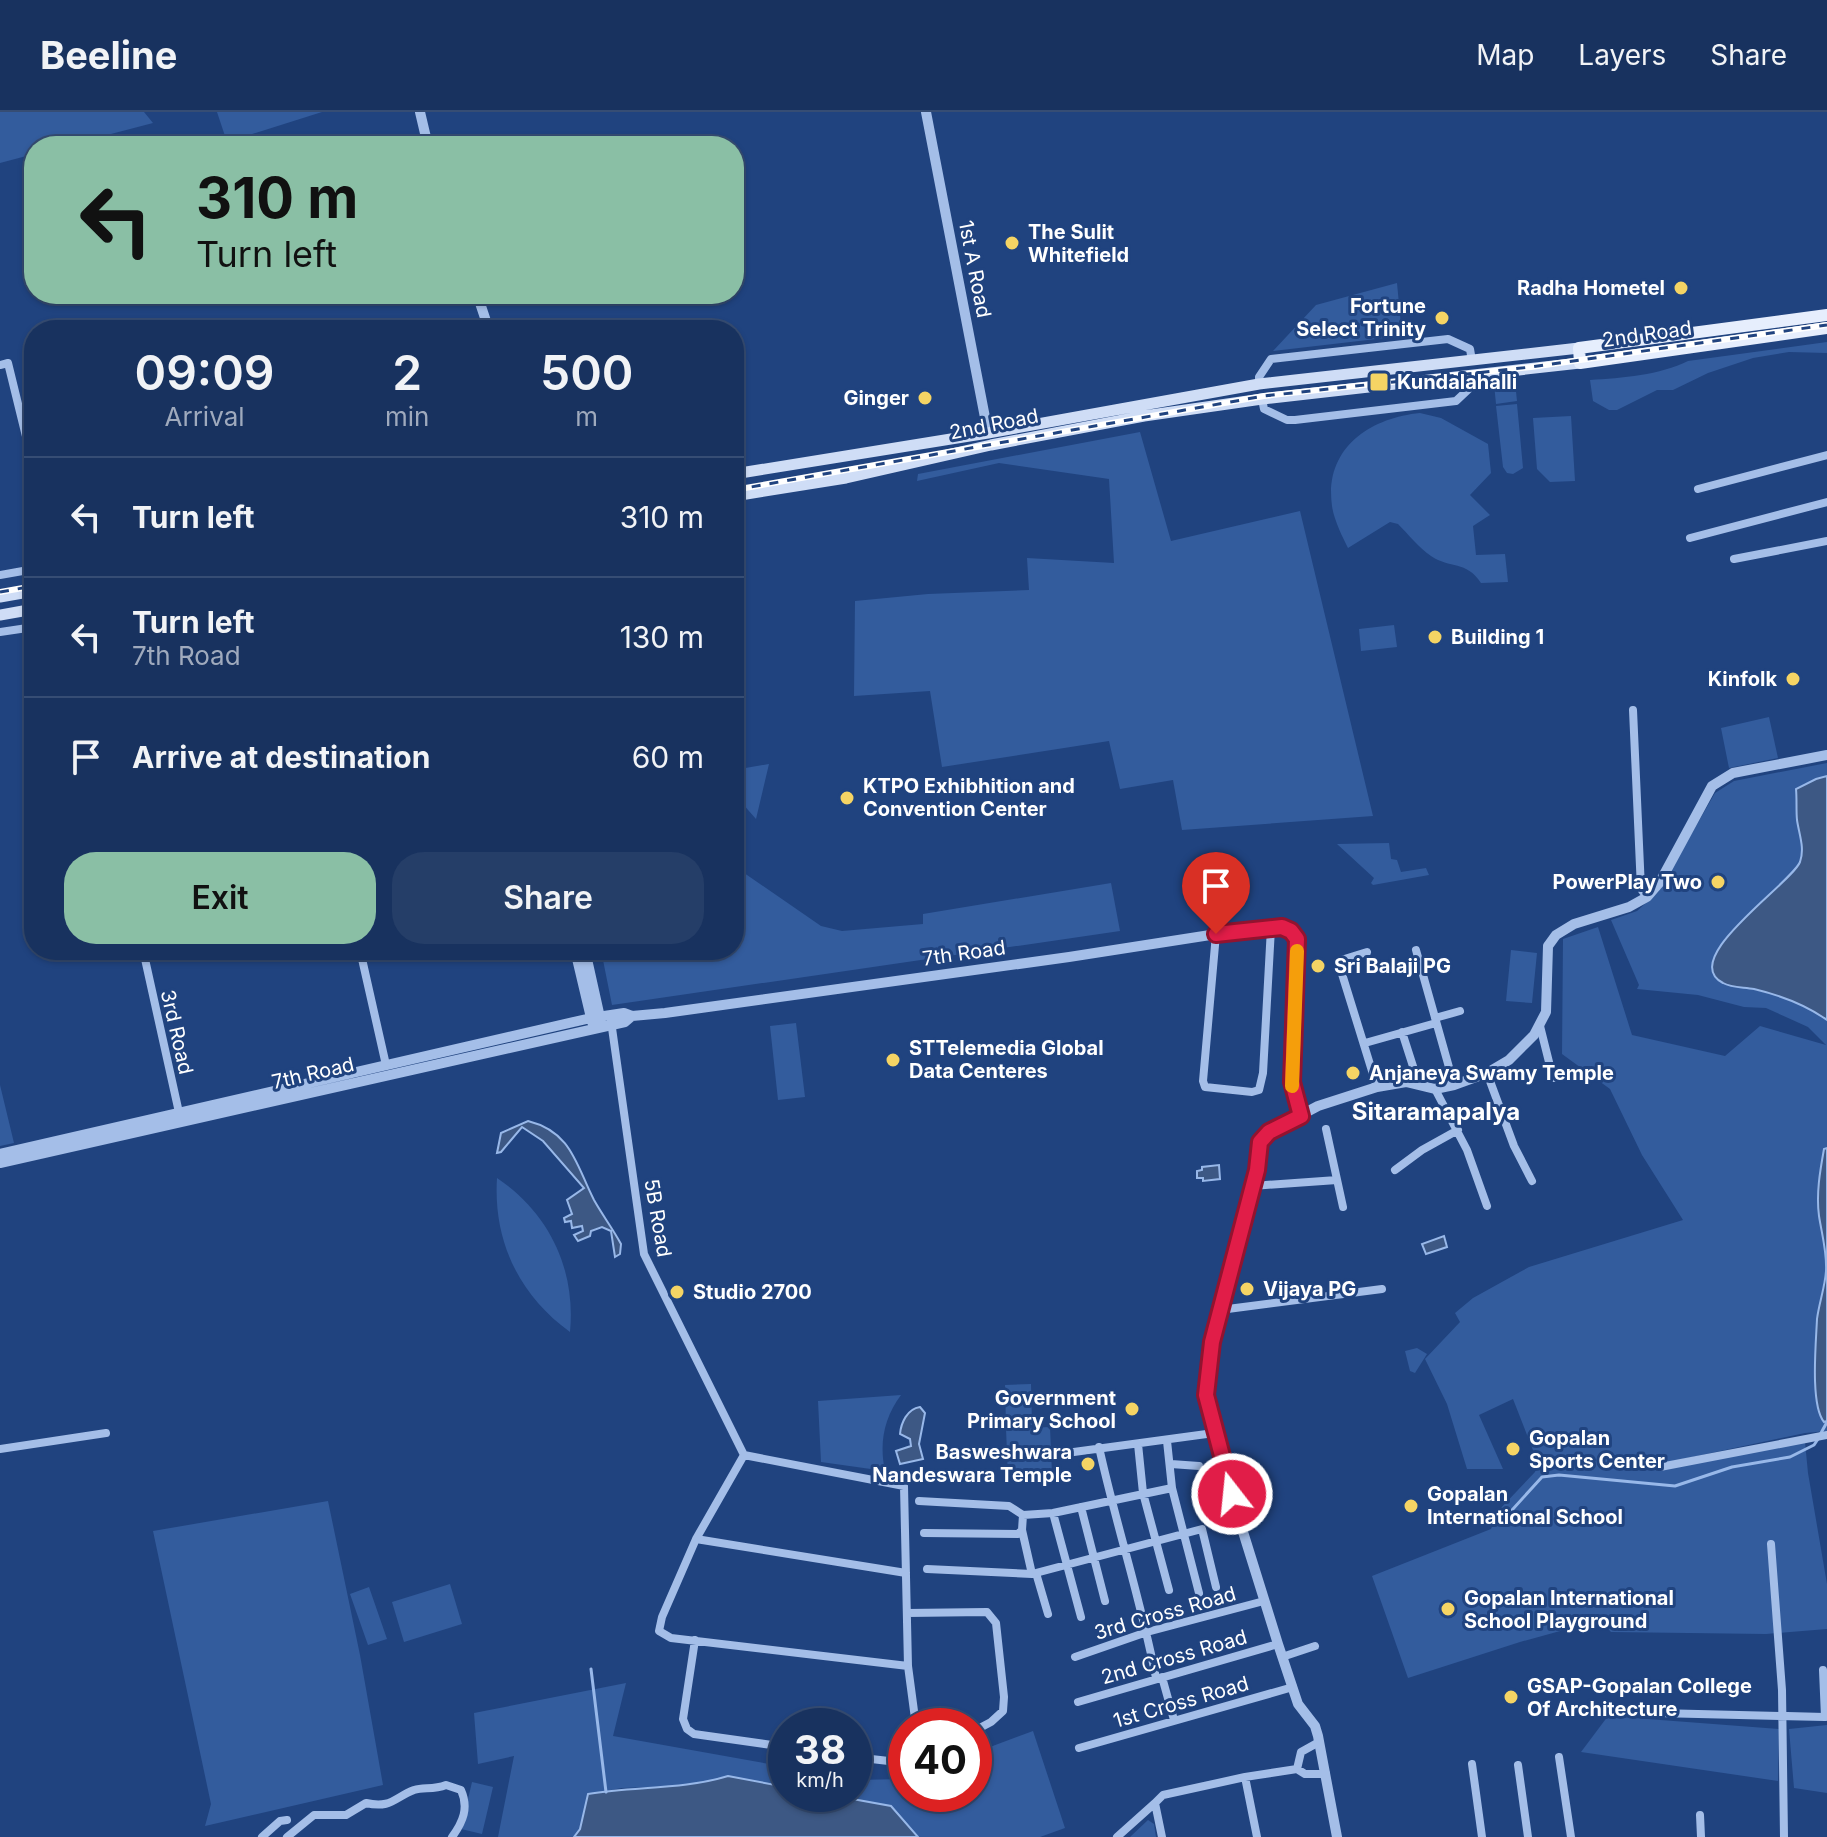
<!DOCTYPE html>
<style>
body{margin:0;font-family:Inter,sans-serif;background:#253e68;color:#f1f3f6;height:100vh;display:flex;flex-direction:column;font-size:30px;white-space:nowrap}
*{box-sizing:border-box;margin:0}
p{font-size:26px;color:#9faabd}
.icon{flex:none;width:44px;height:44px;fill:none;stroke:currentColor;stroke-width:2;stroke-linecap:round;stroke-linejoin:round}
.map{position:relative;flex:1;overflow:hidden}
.details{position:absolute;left:24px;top:208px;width:720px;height:640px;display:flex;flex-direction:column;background:#18325f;border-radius:32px;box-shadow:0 2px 6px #0004,0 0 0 2px #364d74}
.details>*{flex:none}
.guide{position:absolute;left:24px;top:24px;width:720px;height:168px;border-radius:32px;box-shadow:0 2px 6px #0004,0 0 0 2px #364d74;background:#8abfa5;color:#111;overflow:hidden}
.speed{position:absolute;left:768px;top:1596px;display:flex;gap:16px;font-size:40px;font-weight:700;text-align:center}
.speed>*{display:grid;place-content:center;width:104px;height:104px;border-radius:50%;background:#18325f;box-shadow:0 2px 6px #0004,0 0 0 2px #364d74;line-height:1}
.speed small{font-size:20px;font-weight:400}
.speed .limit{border:12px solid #d22;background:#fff;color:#111}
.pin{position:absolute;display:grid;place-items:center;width:68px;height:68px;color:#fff;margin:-82px -34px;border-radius:50% 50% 50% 0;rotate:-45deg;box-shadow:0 0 8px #0007}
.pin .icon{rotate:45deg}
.me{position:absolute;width:88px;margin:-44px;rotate:344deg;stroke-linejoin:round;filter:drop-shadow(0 0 6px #0008)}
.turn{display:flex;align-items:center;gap:28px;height:168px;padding:0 40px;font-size:36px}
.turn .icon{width:104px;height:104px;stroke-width:2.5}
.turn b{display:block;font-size:56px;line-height:68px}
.eta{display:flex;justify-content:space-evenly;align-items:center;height:136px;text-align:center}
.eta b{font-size:48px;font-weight:600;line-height:56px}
.primary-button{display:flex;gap:16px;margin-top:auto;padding:16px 40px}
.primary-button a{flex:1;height:92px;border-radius:32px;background:#8abfa5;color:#111;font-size:32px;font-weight:600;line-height:92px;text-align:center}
.primary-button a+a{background:#253e68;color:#f1f3f6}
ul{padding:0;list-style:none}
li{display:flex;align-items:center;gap:24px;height:120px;padding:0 40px;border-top:2px solid #364d74}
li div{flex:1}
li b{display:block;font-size:30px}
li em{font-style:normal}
header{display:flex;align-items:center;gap:48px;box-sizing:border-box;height:112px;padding:0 40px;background:#18325f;border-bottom:2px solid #364d74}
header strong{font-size:38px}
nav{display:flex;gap:44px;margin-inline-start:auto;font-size:28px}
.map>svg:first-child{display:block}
.green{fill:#335c9d}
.water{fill:#3d5884;stroke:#98b8e9;stroke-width:2}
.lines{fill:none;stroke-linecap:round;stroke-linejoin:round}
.stream{stroke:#98b8e9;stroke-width:3}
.minor{stroke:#a4bee8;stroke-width:8}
.tertiary{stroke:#a4bee8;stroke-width:10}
.secondary{stroke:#cfddf6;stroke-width:11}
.primary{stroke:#e6eefd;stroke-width:12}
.rail-casing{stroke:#fff;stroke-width:6}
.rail{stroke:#20437f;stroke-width:3;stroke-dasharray:9;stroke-linecap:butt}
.route-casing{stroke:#92132f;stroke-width:20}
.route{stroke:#e11d48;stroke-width:14}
.slow{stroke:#f59e0b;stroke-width:14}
.poi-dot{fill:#f5d464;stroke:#20437f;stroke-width:3}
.labels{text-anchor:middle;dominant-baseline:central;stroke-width:6;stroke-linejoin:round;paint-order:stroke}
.poi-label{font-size:20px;font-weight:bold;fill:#fff;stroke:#20437f;text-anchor:start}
.street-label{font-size:20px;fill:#fff;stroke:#20437f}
.quarter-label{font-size:24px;font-weight:bold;fill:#fff;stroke:#20437f}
</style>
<header>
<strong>Beeline</strong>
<nav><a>Map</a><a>Layers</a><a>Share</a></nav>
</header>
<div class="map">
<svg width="1827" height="1725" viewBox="0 0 1827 1725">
<rect width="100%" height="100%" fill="#20437f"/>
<path class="green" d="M0,0H144L153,11L65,34H34V42L0,51Z
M217,0H322L227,30Z
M1397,171L1402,224L1273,239L1316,193Z
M1827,230V241L1789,240L1753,246L1708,261L1673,278H1657L1617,298H1609L1593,289L1590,268C1622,266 1660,263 1688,249Z
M1515,270L1517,289L1496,292L1494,272Z
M1517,292L1523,356L1513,362L1507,361L1503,355L1496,294Z
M1420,301L1441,306L1488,332L1491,361L1470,383L1490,403L1473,414L1476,443L1505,442L1508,470L1481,471C1466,448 1450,457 1431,444C1419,436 1408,422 1398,412L1390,410L1348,436C1342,424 1334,408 1332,394C1324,337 1369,306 1420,301Z
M1571,304L1575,369L1550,370L1537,357L1533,306Z
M1140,320L1171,429L1300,399L1373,704L1182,718L1173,668L1120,677L1109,629L942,655L930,579L854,584L855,489L928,482L1029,478L1027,446L1114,451L1109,367L999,351L917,369L918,362Z
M1394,513L1397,535L1361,539L1359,517Z
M1769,605L1778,646L1729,656L1721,616Z
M1827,651V664L1804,672L1802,741L1799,753L1784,771L1750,800L1736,875C1768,879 1801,889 1827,908V1036L1824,1037L1819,1068V1102L1826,1137V1159L1817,1206L1824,1310H1827V1319L1805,1321L1655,1353L1653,1358L1805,1330L1808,1361L1827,1472V1517L1766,1522L1611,1520L1600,1508L1520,1530L1408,1566L1372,1464L1491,1417L1499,1398L1535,1360L1538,1351L1513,1287L1479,1303L1503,1357H1467L1447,1292L1425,1247L1460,1210L1455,1201L1473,1186L1529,1155L1683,1108L1642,1043L1610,977L1562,942L1563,827L1598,815L1632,923L1725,944L1760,914L1826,933L1808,915L1766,896L1744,895L1698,883L1637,877L1639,873L1611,808L1637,799L1658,780L1715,681L1734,669Z
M769,652L756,707L734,682V658Z
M1389,731L1391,747L1397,748L1401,760L1426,756L1429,763L1373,773L1371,771L1374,766L1337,732Z
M734,754L821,814L842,819L923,812V802L1111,771L1120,819L612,893L601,838H734Z
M1511,838L1537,841L1532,891L1506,889Z
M796,911L805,985L778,988L770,914Z
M0,973L14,1031L0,1034Z
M497,1066C549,1101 576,1157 570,1220C519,1183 493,1129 497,1066Z
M1417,1236L1427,1242L1415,1261L1410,1259L1405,1239Z
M1031,1272L1032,1313L1006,1314L1005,1273Z
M901,1283C884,1306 879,1331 885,1359L821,1350L818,1289Z
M1050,1315L1052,1362L1008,1364L1006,1317Z
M328,1389L360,1543L383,1673L205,1714L211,1692L153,1419Z
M450,1472L462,1512L404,1530L392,1490Z
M369,1475L387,1527L368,1533L350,1482Z
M626,1571L613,1624L786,1655V1675L728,1664L702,1673L622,1676L589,1682L580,1717L574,1725H498L514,1644L478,1652L474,1601Z
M1608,1604L1779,1617L1778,1669L1581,1640Z
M1827,1613V1681L1794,1676L1789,1617Z
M1033,1619L1065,1716L1040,1725H918L891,1694L825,1682H854V1668L906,1667V1682H974V1641Z
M472,1670L493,1675L482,1722L461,1717Z
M1148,1708L1154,1712L1156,1725H1130Z"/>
<path class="water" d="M1827,664V908C1806,893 1779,883 1754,877C1744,875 1732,876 1723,871C1677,847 1791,772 1800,750C1805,736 1799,722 1797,708C1796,698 1797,687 1796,677L1816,667Z
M528,1009C572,1020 576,1053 594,1088C603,1104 613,1117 621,1132L620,1142L615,1145L611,1119L602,1115L591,1119L590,1124L578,1129L574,1123L583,1119L582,1114L572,1116L571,1109L565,1110L564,1106L572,1102L567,1088L584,1076L543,1029L522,1015L501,1040L497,1041L501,1021Z
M1827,1036V1309L1824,1310C1810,1293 1816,1231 1817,1207C1819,1191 1825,1175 1826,1159C1827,1140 1822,1123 1819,1104C1816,1082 1820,1059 1824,1037Z
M1219,1053L1220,1067L1203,1069V1066H1197V1059L1202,1058V1055Z
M1444,1124L1447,1135L1426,1142L1422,1132Z
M920,1295L925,1301L919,1332L923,1347L900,1352L896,1339L911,1334L910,1327L900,1322C901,1311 907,1297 920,1295Z
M728,1664L786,1675V1682H825L891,1694L918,1725H574L580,1717L588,1682C635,1674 683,1678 728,1664Z"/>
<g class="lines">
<path class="stream" d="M1821,1321L1827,1310
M1503,1408L1542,1365L1559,1363L1675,1374L1732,1355L1790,1345L1814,1333L1818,1327
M591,1557L606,1680"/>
<path class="minor" d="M0,253L8,251L34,357
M1259,272V265L1271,247L1448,227L1470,237L1472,249
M1262,287L1264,297L1287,308H1295L1456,289L1473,273L1472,262
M1698,377L1827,343
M1690,426L1827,390
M1734,447L1827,429
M0,463L34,457
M0,520L34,515
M1633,598L1641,777L1647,785
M1216,822L1203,969L1205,975L1252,980L1259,978L1263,961L1271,816
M143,838L180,1005
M360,838L386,953
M1416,838L1454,973
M1367,840L1338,849L1377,975
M1435,906L1460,899
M611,909L644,1142L744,1343
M1540,914L1553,966
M1402,920L1419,973
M1365,931L1436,911
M1487,961L1514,1034L1532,1069
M1435,977L1467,1038L1487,1094
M1326,1017L1343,1095
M1395,1058L1422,1038L1458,1018
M1252,1074L1337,1068
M1220,1198L1382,1177
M1167,1329L1172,1376L1199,1481
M1138,1332L1143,1381L1169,1478
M1099,1335C1116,1413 1141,1488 1156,1566
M0,1337L106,1321
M1059,1342L1214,1321
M744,1343L696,1427L662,1505L659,1519L671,1526L908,1554
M744,1343L904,1374L908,1554L916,1614
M1171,1352L1199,1354
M1660,1355L1827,1323
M919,1389L1009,1394L1023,1403L1053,1401L1172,1376
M1081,1395L1105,1489
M1053,1401L1081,1505
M1023,1403L1022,1418L1032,1462
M924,1421L1018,1422L1022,1418
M696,1427L906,1461
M1771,1432L1782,1578L1784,1725
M927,1457L1032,1462L1202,1417L1216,1475
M1036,1461L1048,1502
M907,1501L987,1500L996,1511L1004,1585L1003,1599L991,1610L974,1619
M695,1528L683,1607L687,1617L694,1622L786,1635
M1075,1545L1147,1520L1264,1489
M1282,1545L1315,1534
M1162,1565L1174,1608
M1078,1590L1278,1532
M1616,1600L1825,1605L1823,1558
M1079,1636L1293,1575
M854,1645L906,1651
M1559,1645L1571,1725
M1472,1652L1482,1725
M1518,1653L1528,1725
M1297,1657L1301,1640L1319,1630
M1245,1665L1257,1725
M1700,1703L1701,1725
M262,1725L280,1709L287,1708
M287,1725L314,1703H346L366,1691C391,1697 395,1685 414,1678C424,1675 433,1678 446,1673L461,1678C469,1696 463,1710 452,1725
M1117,1725L1155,1691
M1162,1725L1155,1691L1163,1683L1245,1665L1297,1657L1305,1662H1326"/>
<path class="tertiary" d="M420,0L428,34
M926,0L988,321
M477,182L489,218
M575,838L592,910
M585,838L601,910
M0,1042L591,906L624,901L632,904L665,901L1069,845L1223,821L1282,815L1291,819L1297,827L1292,970L1301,1004
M0,1051L625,910L632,904
M1337,1725L1318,1624L1315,1614L1298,1592L1278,1532L1239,1407L1206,1283L1217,1209L1257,1058L1260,1030L1269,1020L1318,994L1377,975L1406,970L1435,977L1454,973L1487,961L1509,948L1534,923L1546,900L1548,834L1556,823L1574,812L1629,795L1647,785L1660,770L1712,674L1733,661L1827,643"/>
<path class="secondary" d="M734,362L988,321L1259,272L1579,236
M734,384L846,366L991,333L1144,304L1262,287L1580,251
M0,485L34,479
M0,503L34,497"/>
<path class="primary" d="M1827,203L1579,236L1580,251L1827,216"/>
<g class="rail-casing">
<path id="rail" d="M734,378L1264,284L1531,255L1827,213
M0,480L34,474"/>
</g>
<use href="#rail" class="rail"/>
</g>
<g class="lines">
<g class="route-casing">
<path id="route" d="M1216,822L1282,815L1291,819L1297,827L1292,970L1301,1004L1269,1020L1260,1030L1257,1058L1212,1230L1206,1283L1232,1382"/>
</g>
<use href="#route" class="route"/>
<path class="slow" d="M1292,974L1297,839"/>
</g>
<g class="poi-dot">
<circle cx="1012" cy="131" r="8"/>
<circle cx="1681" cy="176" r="8"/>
<circle cx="1442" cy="206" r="8"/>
<rect x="1369" y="260" width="20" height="20" rx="4"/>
<circle cx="925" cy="286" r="8"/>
<circle cx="1435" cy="525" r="8"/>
<circle cx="1793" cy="567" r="8"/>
<circle cx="847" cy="686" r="8"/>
<circle cx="1718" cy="770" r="8"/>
<circle cx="1318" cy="854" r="8"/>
<circle cx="893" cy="948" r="8"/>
<circle cx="1353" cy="961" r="8"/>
<circle cx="1247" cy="1177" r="8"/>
<circle cx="677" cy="1180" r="8"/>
<circle cx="1132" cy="1297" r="8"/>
<circle cx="1513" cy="1337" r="8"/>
<circle cx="1088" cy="1352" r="8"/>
<circle cx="1411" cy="1394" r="8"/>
<circle cx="1448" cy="1497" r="8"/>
<circle cx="1511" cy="1585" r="8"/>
</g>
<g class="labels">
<g class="poi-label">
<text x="1028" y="120">The Sulit<tspan x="1028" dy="23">Whitefield</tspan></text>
<text x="1665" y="176" text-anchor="end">Radha Hometel</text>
<text x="1426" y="194" text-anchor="end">Fortune<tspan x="1426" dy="23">Select Trinity</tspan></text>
<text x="1397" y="270">Kundalahalli</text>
<text x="909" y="286" text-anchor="end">Ginger</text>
<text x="1451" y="525">Building 1</text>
<text x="1777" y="567" text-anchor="end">Kinfolk</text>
<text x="863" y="674">KTPO Exhibhition and<tspan x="863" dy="23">Convention Center</tspan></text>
<text x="1702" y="770" text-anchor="end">PowerPlay Two</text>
<text x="1334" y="854">Sri Balaji PG</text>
<text x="909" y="936">STTelemedia Global<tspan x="909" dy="23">Data Centeres</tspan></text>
<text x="1369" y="961">Anjaneya Swamy Temple</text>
<text x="1263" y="1177">Vijaya PG</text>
<text x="693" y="1180">Studio 2700</text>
<text x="1116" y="1286" text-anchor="end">Government<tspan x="1116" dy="23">Primary School</tspan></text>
<text x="1529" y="1326">Gopalan<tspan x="1529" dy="23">Sports Center</tspan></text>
<text x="1072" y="1340" text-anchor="end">Basweshwara<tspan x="1072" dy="23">Nandeswara Temple</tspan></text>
<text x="1427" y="1382">Gopalan<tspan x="1427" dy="23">International School</tspan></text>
<text x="1464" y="1486">Gopalan International<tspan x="1464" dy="23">School Playground</tspan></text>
<text x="1527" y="1574">GSAP-Gopalan College<tspan x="1527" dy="23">Of Architecture</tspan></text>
</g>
<g class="street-label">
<text transform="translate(975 157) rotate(79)">1st A Road</text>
<text transform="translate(1647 222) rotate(-8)">2nd Road</text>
<text transform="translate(994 312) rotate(-11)">2nd Road</text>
<text transform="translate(964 841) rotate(-8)">7th Road</text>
<text transform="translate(177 920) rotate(77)">3rd Road</text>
<text transform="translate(313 961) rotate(-13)">7th Road</text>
<text transform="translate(658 1106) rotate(80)">5B Road</text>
<text transform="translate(1165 1501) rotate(-16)">3rd Cross Road</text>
<text transform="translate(1174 1545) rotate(-16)">2nd Cross Road</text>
<text transform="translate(1181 1590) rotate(-16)">1st Cross Road</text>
</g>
<g class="quarter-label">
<text x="1436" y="999">Sitaramapalya</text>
</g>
</g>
</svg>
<div class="speed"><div>38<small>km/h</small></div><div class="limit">40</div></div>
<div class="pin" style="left:1216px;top:822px;background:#d93025"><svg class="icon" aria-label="arrive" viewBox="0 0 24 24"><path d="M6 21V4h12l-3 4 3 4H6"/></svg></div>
<svg class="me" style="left:1232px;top:1382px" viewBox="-20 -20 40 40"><circle r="17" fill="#e11d48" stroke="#fff" stroke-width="3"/><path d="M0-11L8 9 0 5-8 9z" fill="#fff"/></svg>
<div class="guide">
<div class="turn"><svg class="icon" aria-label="left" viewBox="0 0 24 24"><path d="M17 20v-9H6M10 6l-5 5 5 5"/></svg><div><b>310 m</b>Turn left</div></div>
</div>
<section class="details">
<div class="eta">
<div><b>09:09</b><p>Arrival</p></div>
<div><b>2</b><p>min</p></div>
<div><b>500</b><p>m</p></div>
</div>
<ul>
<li><svg class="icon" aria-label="left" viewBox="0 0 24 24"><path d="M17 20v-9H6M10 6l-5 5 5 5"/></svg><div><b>Turn left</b></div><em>310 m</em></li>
<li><svg class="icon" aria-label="left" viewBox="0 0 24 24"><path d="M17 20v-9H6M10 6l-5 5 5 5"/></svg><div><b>Turn left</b><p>7th Road</p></div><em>130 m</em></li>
<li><svg class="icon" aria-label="arrive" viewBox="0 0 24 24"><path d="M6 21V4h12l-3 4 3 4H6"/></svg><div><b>Arrive at destination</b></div><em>60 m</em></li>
</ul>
<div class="primary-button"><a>Exit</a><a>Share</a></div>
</section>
</div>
